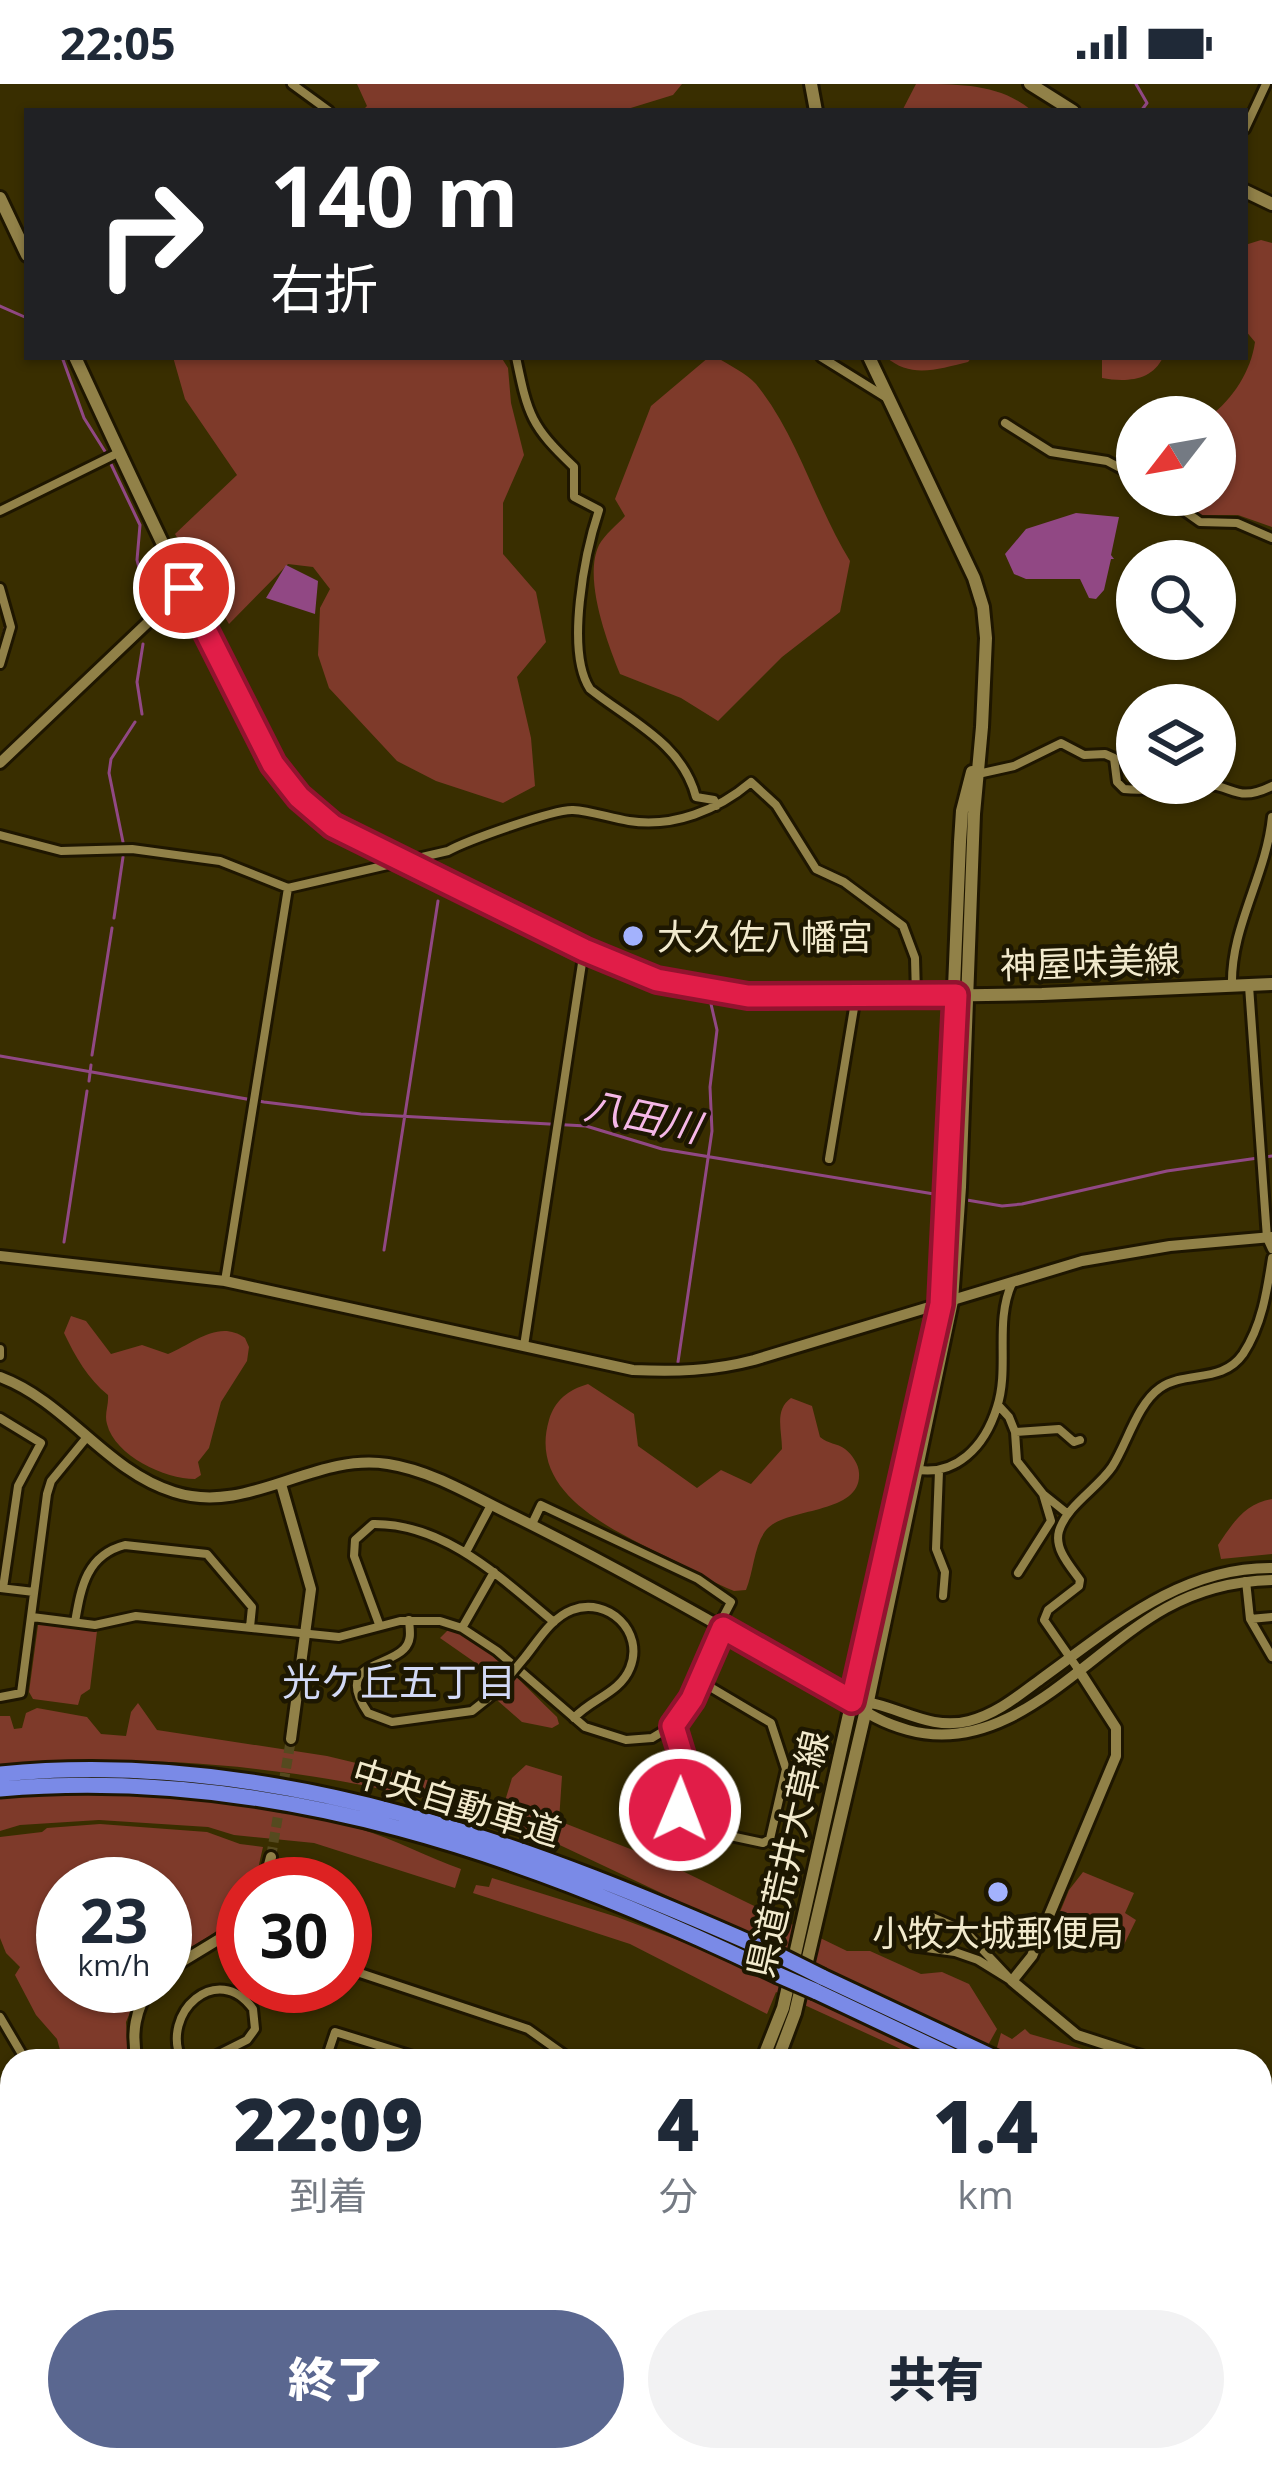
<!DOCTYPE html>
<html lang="ja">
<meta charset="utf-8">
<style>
body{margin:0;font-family:"Open Sans","Noto Sans JP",sans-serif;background:#f2f2f3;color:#1f2937;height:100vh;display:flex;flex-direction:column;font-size:45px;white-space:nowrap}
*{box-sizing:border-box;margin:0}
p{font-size:39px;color:#747a83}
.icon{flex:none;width:66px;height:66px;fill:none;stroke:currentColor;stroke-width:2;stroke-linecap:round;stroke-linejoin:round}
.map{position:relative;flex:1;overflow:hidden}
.sheet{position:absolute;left:0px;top:1965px;width:1272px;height:423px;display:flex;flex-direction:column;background:#fff;border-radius:36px 36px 0 0;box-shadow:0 3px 9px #0004}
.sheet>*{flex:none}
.guide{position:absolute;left:24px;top:24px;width:1224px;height:252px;border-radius:0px;box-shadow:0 3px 9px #0004;background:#202124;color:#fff;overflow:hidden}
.needle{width:78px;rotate:239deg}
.buttons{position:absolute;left:1116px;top:312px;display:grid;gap:24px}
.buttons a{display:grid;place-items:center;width:120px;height:120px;border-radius:50%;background:#fff;box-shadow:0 3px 9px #0004;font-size:60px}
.speed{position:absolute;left:36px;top:1773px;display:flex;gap:24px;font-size:60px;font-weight:700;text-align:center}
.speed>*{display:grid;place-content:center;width:156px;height:156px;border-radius:50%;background:#fff;box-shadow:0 3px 9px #0004;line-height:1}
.speed small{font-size:30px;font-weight:400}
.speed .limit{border:18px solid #d22;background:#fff;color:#111}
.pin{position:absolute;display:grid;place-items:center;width:102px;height:102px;color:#fff;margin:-51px;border:6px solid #fff;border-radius:50%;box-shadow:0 3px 12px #0007}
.me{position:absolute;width:132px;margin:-66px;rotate:1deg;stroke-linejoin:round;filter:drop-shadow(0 0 9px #0008)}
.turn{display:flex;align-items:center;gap:42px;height:252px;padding:0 48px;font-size:54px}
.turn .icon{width:156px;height:156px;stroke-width:2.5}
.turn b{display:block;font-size:84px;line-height:102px}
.eta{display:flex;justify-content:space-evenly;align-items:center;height:204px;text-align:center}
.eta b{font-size:72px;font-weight:800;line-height:84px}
.action{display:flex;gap:24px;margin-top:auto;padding:24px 48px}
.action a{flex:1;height:138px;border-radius:72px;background:#5a6790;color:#fff;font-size:48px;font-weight:800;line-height:138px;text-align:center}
.action a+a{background:#f2f2f3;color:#1f2937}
.status{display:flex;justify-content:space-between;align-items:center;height:84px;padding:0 60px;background:#fff;direction:ltr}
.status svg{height:33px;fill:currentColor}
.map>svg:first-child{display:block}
.green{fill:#7e3a2a}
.water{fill:#914884}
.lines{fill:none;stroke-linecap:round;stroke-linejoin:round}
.stream{stroke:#914884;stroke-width:3}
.tertiary-tunnel{stroke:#554a1f;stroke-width:10;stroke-dasharray:10 5;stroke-linecap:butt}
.pedestrian-casing{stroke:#1e1600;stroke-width:12}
.minor-casing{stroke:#1e1600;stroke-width:14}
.tertiary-casing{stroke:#1e1600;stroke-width:16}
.secondary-casing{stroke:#1e1600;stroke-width:18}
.motorway-casing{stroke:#1e1600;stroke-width:21}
.pedestrian{stroke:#918148;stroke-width:6}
.minor{stroke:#918148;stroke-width:8}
.tertiary{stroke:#918148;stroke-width:10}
.secondary{stroke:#918148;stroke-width:12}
.motorway{stroke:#7a8ae7;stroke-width:15}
.minor-bridge-casing{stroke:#1e1600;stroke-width:14;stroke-linecap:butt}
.motorway-bridge-casing{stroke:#1e1600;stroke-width:21;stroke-linecap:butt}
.minor-bridge{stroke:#918148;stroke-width:8}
.motorway-bridge{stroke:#7a8ae7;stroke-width:15}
.route-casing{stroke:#92132f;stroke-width:30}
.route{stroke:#e11d48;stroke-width:21}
.poi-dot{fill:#a3b2fd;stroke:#1d1701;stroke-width:4.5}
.labels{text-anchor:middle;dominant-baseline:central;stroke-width:9;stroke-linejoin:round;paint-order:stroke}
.poi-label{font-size:36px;fill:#f2eacd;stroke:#1d1701;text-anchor:start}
.street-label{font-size:36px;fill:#f2eacd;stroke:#1d1701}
.water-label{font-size:39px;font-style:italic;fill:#f5b7e7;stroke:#1d1701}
.neighbourhood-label{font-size:39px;fill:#d2d9f6;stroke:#1d1701}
</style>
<div class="status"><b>22:05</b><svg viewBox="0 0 49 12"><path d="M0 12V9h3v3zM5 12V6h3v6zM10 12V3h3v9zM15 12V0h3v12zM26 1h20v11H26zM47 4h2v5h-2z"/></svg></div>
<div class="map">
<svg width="1272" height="2386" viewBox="0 0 1272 2386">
<rect width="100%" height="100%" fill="#392e00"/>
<path class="green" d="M357,0H682L673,11L621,27H362L367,22Z
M916,0C961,0 1001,0 1032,27H902Z
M1261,156L1272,159V443L1238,431H1198L1172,411H1215V333H1209C1233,315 1251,287 1255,258L1245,246V161Z
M173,273H501L508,284L511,319L524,371L503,419V470L536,508L546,558L517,593L531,654L535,702L503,719L436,697L397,677L329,604L318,571L320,524L330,505L313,483L288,480L229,540L175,450L237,391L185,315Z
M709,273H716C729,281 746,289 756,300C797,350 816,422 850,477L840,528L782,573L718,637L681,614L620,590C607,558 583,494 599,461C604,451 618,440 625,432L615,415L651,322Z
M886,273H972L968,278C938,285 911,295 886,273Z
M1102,273H1163C1152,298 1124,298 1102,294Z
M71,1232L86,1237L111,1270L142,1261L168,1270C194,1259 219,1235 245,1254L249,1263L247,1277L221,1318L209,1364L198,1378L201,1391L195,1395C165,1395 115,1372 107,1340C104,1330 109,1321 108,1311C88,1295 75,1272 64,1249Z
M588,1300L634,1330L638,1362L697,1404L721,1386L751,1400L782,1365C782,1346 774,1326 791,1314L812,1322L820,1353C828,1360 837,1359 845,1365C852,1370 859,1381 859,1389C862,1430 789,1423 768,1444C754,1458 754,1487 746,1506L734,1507C713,1499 695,1487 675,1477C623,1450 526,1414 549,1336C555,1316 568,1306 588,1300Z
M1272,1415V1470L1221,1475L1218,1461C1233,1439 1244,1420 1272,1415Z
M42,1539L97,1547L90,1605L81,1611L78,1621L33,1615L29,1608L38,1541Z
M451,1543C492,1565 524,1601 557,1633L559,1640L552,1644L522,1638L498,1617L483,1584L440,1554Z
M138,1619L157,1646L327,1672L485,1710L480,1726L471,1727C321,1684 156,1668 0,1681V1632H10L14,1645L22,1644L26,1629L37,1624L87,1633L101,1650L126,1652L131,1628Z
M526,1681L562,1692L559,1737L666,1779L847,1867H870L921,1890L942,1888L969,1900L997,1945L987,1963L511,1738L514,1728L503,1722L504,1719L516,1723L505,1717L512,1694Z
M86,1709C178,1710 271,1719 360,1745C395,1755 429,1774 461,1785L455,1804L314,1759L234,1751L208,1743L99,1736L20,1741L0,1747V1713Z
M100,1740L207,1748L240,1760L263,1763L255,1798L243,1800C243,1807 245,1813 243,1820C236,1841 184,1866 165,1878V1800H63V1902H141L126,1938L128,1977H63L57,1955L36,1931L15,1891L20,1883L6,1869L0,1854V1753L42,1748L47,1744Z
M1083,1788L1134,1809L1125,1829L1136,1836L1120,1869L1055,1840L1069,1806Z
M492,1794L617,1833L691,1861L943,1977H927L776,1908L767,1930L630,1860L473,1809L476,1801L489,1803Z
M1025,1945L1030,1950L1124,1977H1020L996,1967L1001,1949L1012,1955Z
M485,2376H819L826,2386H485Z"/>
<path class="water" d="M1076,429L1119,433L1111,471L1114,475H1111L1104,506L1096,515L1089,514L1080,495H1026L1014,490L1005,470L1026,445Z
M286,481L318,497L315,530L266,514Z"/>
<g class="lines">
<path class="stream" d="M1136,0L1147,19L1141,27
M0,222L27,234
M62,273L84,334L106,369
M110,378L140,441L137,476L146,512
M0,518L6,541L0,564
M142,630L137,598L143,560
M123,758L109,689L111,675L135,638
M114,834L123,773
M92,971L112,844
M0,972L264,1018L361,1030L586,1042L662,1065L940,1111
M89,997L91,981
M961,1115L1002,1122L1022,1120L1167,1087L1272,1072
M64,1158L87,1007
M384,1166L438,817
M678,1278L712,1047L710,1003L717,946L711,920"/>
<path class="tertiary-tunnel" d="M271,1773L291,1655
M1260,2051L1267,2032"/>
<g class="pedestrian-casing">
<path id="pedestrian" d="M690,2376L700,2386"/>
</g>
<g class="minor-casing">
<path id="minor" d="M292,0L329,27
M1245,45L1266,0
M516,273C528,332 531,342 574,383V413L599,426C585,468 565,567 590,605C630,637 682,659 696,713L714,716L716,722
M821,273L887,314
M1005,339L1051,368L1107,377L1137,393
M1162,411L1200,438L1237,439L1272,454
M0,427L120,368
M0,504L11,543L0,580
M978,690L1014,682L1061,659L1084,671L1105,670L1114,674L1117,698L1124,705C1153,708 1177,702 1205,701C1233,700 1235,720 1272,702
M0,751L61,767L132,765L220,777L288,804L448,767C466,757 554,725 573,726C591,727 610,734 629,737C673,744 718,726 751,698L776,721L816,785L844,798L903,842L915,874L916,911
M1249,902L1267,1154L1272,1165
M1232,903C1230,843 1266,793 1272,733
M829,1075L856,912
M225,1197L288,804
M524,1262L584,866
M0,1265V1272
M998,1321L1009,1333L1015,1348L1017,1377L1043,1410L1051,1437L1018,1489
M0,1334L41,1359L18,1402L3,1504
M1015,1348L1059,1345L1074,1358L1080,1356
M913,1385C956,1394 985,1362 997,1323C1010,1283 994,1239 1012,1199
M939,1387L936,1465L945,1488L943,1512
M1043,1410L1068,1430
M532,1440L541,1421L698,1495L731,1518L719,1541
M466,1468L491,1421
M1246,1497L1250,1535L1272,1573
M0,1504L34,1508
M32,1533L95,1541L136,1532L339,1553L400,1537H440L462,1544L497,1567L585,1643L626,1656L652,1654L672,1642L692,1615L723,1544
M1250,1535L1272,1533
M409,1536C410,1547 412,1557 404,1565C386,1584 334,1579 368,1629L392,1638L472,1627L496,1608
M75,1538C81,1504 86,1471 125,1461L207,1470L252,1523L250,1543
M379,1540L354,1472L355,1456L373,1440C445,1439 502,1495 554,1538
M462,1544L494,1488
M525,1573C538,1557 551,1534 572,1526C608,1512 645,1548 630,1584C620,1609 591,1615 574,1634
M1078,1585L1044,1536L1048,1526L1079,1502L1080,1496C1070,1482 1054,1465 1059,1447C1067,1421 1097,1405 1112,1383C1127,1360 1137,1320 1160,1304C1186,1286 1222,1300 1243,1270C1262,1241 1267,1207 1272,1174
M0,1613L21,1609L47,1410L51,1397L87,1353
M672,1642C677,1656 686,1675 688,1690C689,1712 670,1727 693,1744L763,1759L770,1755L786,1685L771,1639L700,1597
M932,1833L965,1847L1012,1897L978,1876L955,1868L912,1862L907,1851Z
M345,1884L528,1945L573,1977
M0,1933L26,1977
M182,1977C159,1929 218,1876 253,1925L255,1945L247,1956L205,1977
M336,1977L329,1966L335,1948L429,1977
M0,2031L12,2051
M0,2202L12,2195
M0,2213L12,2233
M0,2263L12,2283
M0,2320L12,2340
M0,2373L8,2386
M34,2376L40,2386
M69,2376L75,2386
M197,2376L200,2386
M223,2376L228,2386
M290,2376L296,2386
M351,2376L357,2386
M89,2386L107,2376
M414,2386V2376"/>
</g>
<g class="tertiary-casing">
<path id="tertiary" d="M0,679L184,504
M0,1172L225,1197L633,1286C675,1288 712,1287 754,1276L1082,1177L1170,1162L1272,1153
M0,1293C67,1318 106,1387 174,1408C249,1432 314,1368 388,1380C433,1387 474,1413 514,1432C629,1489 740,1554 852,1617C893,1617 926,1648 969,1637C997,1630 1019,1611 1041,1595C1112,1544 1180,1483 1272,1484
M281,1400L311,1505L291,1655
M1078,1585L1116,1644V1672L1032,1872L1012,1897L1077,1951L1157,1977
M852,1617C868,1632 887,1640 908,1646C1010,1674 1085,1569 1166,1524C1200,1505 1234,1497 1272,1496
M264,1800L271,1773
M165,1888L221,1854L243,1834
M137,1977C131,1949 135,1926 151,1902
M1260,2009L1272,2013
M1267,2032L1272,2017
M0,2095L12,2115
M1260,2321L1272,2341
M164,2376L167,2386
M1061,2376L1080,2386
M928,2386L945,2376"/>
</g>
<g class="secondary-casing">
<path id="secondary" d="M811,0L816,27
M1030,0L1073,27
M1245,107L1272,120
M0,114L27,171
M75,273C118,366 161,459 207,550C245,626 267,686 333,742L620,883L708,907L799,914L1042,910L1272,900
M762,1977L783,1924L941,1220L960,758L962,727L972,688
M777,1977L795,1929L868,1617L952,1217L960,1103L974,730L982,643L986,554L983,523L974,494L869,273
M451,2376V2386
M464,2386V2376"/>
</g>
<g class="motorway-casing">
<path id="motorway" d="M0,1690C276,1663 533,1762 780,1872
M0,1705C274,1681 533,1773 776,1890
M822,1893L1001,1977
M815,1907L963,1977
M1260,2083L1272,2087
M1260,2101L1272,2105"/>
</g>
<use href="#pedestrian" class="pedestrian"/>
<use href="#minor" class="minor"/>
<use href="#tertiary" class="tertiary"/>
<use href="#secondary" class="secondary"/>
<use href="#motorway" class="motorway"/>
<g class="minor-bridge-casing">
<path id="minor-bridge" d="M496,1608L525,1573"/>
</g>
<g class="motorway-bridge-casing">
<path id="motorway-bridge" d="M780,1872L822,1893
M776,1890L815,1907"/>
</g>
<use href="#minor-bridge" class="minor-bridge"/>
<use href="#motorway-bridge" class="motorway-bridge"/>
</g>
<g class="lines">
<g class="route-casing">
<path id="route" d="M184,504L273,680L299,713L333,742L584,866L657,896L748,912L956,911L941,1220L852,1617L723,1544L692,1615L673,1642L688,1691L680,1726"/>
</g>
<use href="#route" class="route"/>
</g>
<g class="poi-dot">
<circle cx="633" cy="852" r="12"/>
<circle cx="998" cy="1808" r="12"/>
</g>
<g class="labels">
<g class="poi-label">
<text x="657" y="852">大久佐八幡宮</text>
<text x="998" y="1848" text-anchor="middle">小牧大城郵便局</text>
</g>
<g class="street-label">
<text transform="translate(1090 878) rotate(-2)">神屋味美線</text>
<text transform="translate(457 1718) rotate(17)">中央自動車道</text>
<text transform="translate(787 1770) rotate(-77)">県道荒井大草線</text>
</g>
<g class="water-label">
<text transform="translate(643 1031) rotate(12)">八田川</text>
</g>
<g class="neighbourhood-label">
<text x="399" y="1596">光ケ丘五丁目</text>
</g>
</g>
</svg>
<div class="buttons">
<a><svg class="needle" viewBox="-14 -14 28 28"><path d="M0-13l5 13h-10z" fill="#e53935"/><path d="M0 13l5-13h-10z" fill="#747a83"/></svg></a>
<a><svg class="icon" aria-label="search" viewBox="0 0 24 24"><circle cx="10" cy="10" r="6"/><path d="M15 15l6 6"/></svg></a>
<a><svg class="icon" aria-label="layers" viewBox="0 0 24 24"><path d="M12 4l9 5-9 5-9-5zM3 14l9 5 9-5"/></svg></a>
</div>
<div class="speed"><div>23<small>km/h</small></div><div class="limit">30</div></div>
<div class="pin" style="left:184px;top:504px;background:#d93025"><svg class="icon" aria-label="arrive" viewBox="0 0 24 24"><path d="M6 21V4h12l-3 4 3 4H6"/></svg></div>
<svg class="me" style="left:680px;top:1726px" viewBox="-20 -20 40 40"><circle r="17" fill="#e11d48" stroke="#fff" stroke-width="3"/><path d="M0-11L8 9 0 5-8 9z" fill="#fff"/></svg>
<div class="guide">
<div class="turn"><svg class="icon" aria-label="right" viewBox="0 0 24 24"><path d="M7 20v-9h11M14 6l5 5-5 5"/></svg><div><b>140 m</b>右折</div></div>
</div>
<section class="sheet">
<div class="eta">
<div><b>22:09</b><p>到着</p></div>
<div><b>4</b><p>分</p></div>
<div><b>1.4</b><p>km</p></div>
</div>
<div class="action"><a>終了</a><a>共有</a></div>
</section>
</div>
